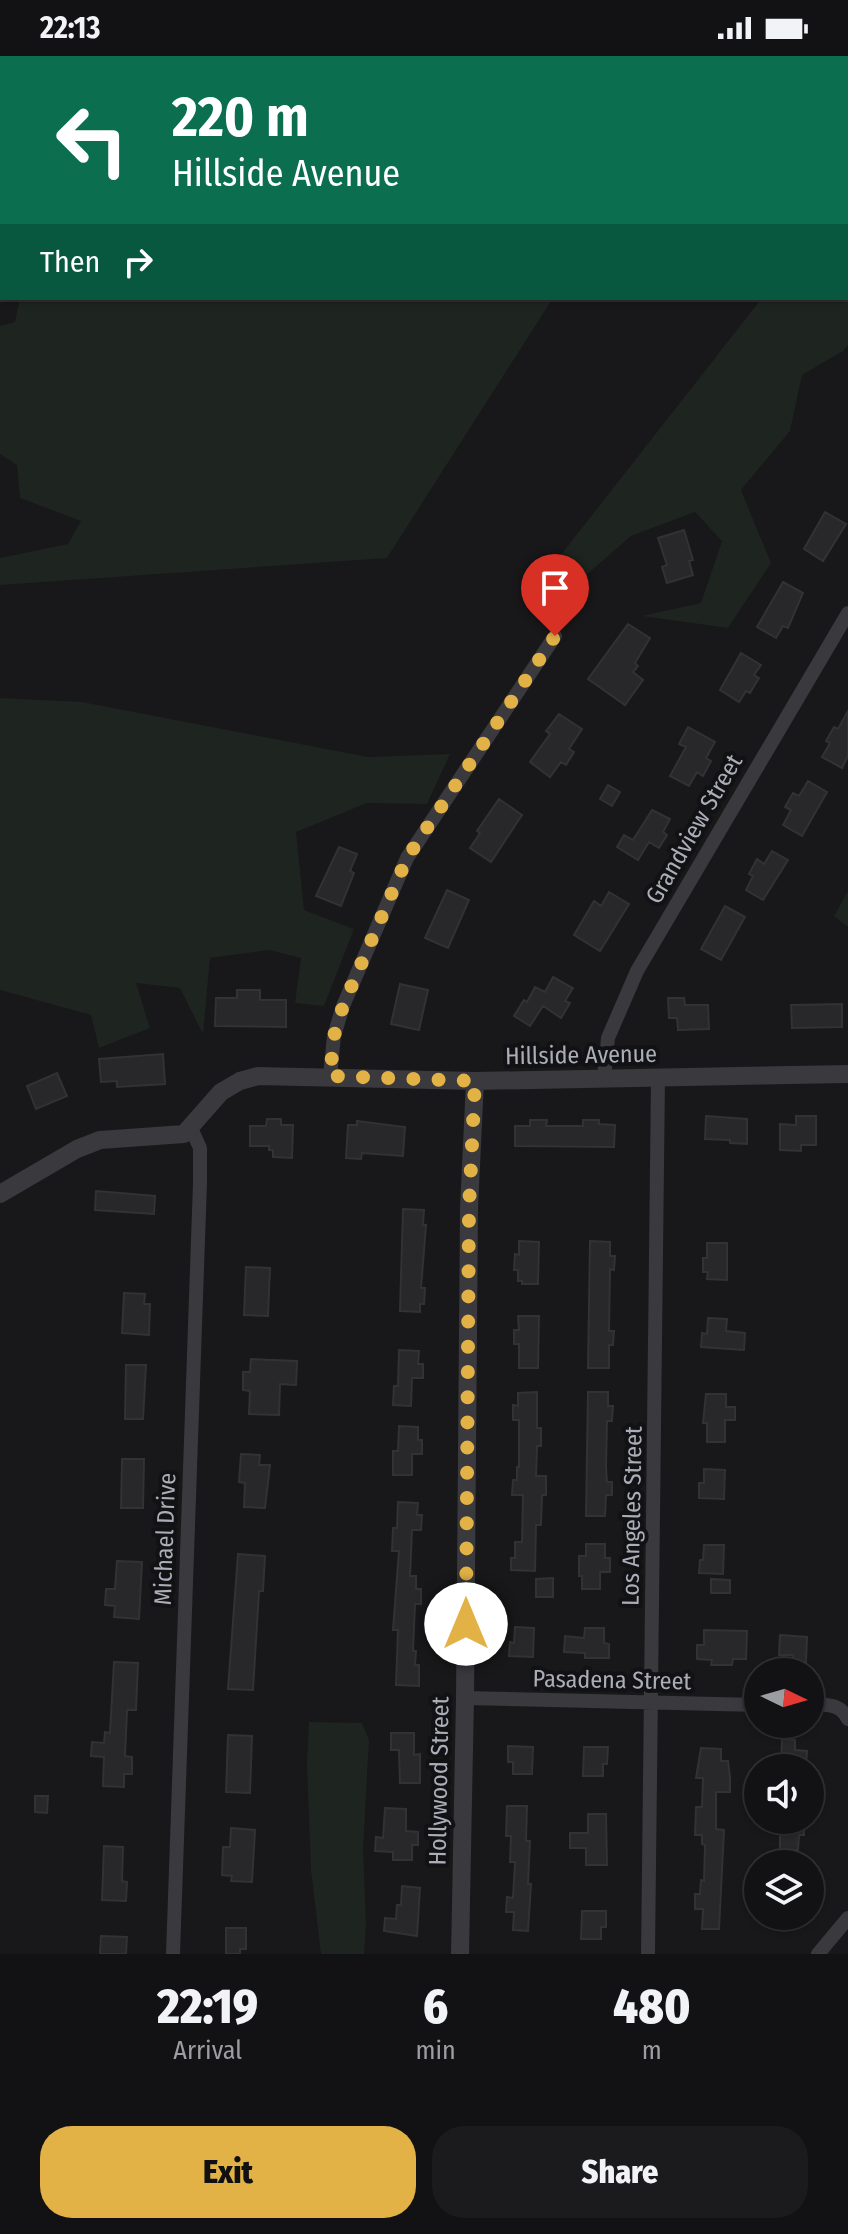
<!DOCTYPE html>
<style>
body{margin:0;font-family:"Fira Sans Condensed",sans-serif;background:#1b1a1c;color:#f1f3f6;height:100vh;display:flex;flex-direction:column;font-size:30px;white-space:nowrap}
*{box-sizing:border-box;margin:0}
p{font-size:26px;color:#9c9da0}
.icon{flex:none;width:44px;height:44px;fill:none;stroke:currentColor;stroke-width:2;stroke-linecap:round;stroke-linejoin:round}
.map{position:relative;height:1898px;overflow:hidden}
.panel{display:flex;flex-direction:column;background:#121113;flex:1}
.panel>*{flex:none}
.banner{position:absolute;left:0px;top:0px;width:848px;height:244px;box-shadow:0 2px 6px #0004,0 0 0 2px #313133;background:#0b6e4f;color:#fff;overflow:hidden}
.needle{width:52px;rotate:95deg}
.controls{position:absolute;left:744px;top:1602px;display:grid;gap:16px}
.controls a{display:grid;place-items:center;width:80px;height:80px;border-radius:50%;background:#121113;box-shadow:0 2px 6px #0004,0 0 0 2px #313133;font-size:40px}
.pin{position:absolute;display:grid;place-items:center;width:68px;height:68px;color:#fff;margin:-82px -34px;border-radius:50% 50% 50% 0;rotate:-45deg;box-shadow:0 0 8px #0007}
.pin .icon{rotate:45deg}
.me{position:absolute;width:88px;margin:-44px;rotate:0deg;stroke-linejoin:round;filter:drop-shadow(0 0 6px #0008)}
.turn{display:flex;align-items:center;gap:28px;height:168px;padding:0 40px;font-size:36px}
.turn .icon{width:104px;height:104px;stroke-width:2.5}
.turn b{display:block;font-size:56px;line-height:68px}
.then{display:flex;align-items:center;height:76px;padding:0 40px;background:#0003;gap:16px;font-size:30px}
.eta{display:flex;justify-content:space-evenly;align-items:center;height:136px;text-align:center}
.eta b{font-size:48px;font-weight:800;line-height:56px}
.cta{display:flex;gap:16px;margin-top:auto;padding:16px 40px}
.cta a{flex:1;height:92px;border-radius:32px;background:#e2b247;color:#111;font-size:32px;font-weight:800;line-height:92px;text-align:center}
.cta a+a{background:#1b1a1c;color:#f1f3f6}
.status{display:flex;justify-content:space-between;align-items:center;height:56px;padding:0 40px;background:#121113;direction:ltr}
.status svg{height:22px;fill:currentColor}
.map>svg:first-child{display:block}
.green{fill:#1e241f}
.building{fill:#28282a;stroke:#323235;stroke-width:2}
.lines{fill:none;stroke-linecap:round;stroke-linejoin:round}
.minor{stroke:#39393e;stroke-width:14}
.tertiary{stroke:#39393e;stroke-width:18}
.route{stroke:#e2b247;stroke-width:14;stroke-dasharray:0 25.2}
.labels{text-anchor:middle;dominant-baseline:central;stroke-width:8;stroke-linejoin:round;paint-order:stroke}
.street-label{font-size:24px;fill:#abaeb8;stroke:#121214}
</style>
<div class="status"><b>22:13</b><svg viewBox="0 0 49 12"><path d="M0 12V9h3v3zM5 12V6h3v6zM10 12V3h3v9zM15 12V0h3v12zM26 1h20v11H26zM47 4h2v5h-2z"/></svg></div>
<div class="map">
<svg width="848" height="1898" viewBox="0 0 848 1898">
<rect width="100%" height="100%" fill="#181719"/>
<path class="green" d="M170,0H708L171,2Z
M848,113V289L843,295L802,319L790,375L741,434L771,507L728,572L642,560L701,547L722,485L695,456L631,480L554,547L531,537L762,242H846Z
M20,242H553L387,502L0,529V502L68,488L81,465L20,442L17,409L0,398V270L15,266Z
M0,642L82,646L368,701L450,698L427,748L367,747L296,776L304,854L354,873L324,950L295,947L301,902L269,894L210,902L203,978L180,932L136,927L150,972L99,992L91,959L0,934Z
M848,835V871L834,860Z
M309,1666L362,1667L369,1684L363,1793L366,1870L364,1898H321L311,1814L307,1707Z"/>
<path class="building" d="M825,456L846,468L823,505L804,493Z
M684,474L693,504L689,505L693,519L667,527L662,511L667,509L658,482Z
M783,526L803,537L788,572L783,570L776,582L757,571Z
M628,568L650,582L635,607L638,610L633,616L643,624L625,649L588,623Z
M741,597L761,609L754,619L759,622L750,637L746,635L739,646L720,634Z
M848,655V700L842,712L822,701L830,687L826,685L834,671L838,673Z
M559,658L582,673L569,693L574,696L566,709L561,706L550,721L530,706L550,678L546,675Z
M688,671L715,686L706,702L711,705L703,720L697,716L689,730L670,720L686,691L679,688Z
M808,725L827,736L802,780L783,769L791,754L785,751L793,737L799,740Z
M608,729L620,736L612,750L600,743Z
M499,743L522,759L491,806L470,792L480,777L477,775Z
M652,754L670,763L663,776L667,779L659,792L649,786L638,804L617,791L624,779L633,784Z
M339,791L357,798L350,815L354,817L341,850L316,840Z
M772,795L788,804L763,844L746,834L753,820L749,818L757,803L764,808Z
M447,834L469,844L448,892L425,882Z
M609,836L629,848L600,895L574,879L594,845L601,850Z
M725,850L745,861L721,904L701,893Z
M553,921L573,932L565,945L570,947L561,962L543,950L530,970L514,960L524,944L527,946L535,931L545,936Z
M400,928L428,934L419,974L391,968Z
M237,934H260V944H286V971L215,970L216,942H237Z
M668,942H684L685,949H708L709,973L678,974L677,962H669Z
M842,948V971L792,972L791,949Z
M163,998L165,1028L117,1031V1025L101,1026L99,1003Z
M57,1017L67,1040L36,1053L27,1030Z
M706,1060L747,1063V1088L730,1087V1084L705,1083Z
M796,1060H816V1089H801V1095L780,1094V1068L796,1069Z
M267,1063H281V1069H293L292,1102L273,1101V1094H269V1090H250V1070H266Z
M530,1064H547L546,1070H583V1064H599V1068L615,1069L614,1091L515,1090V1070H530Z
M357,1065L405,1071L403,1100L362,1097L361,1103L346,1102L348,1069H357Z
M96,1135L155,1140L154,1158L95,1154Z
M403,1153L424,1154L423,1169H426L421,1232H425L424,1248H420V1256L400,1255Z
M519,1185L539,1186L538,1228H522V1225H518V1214H514L515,1198L519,1199Z
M590,1185L610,1186V1200H615L614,1214L610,1213L609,1275H614L613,1289H609V1312H588Z
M707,1187H727V1224L707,1223L708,1216H703V1202H707Z
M246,1211L270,1212L268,1260L244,1259Z
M124,1237L145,1238L144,1248H150L149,1279L122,1277Z
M518,1260H539L538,1312H519V1288H514V1274H519Z
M708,1262L727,1263L726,1275L745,1277L744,1294L701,1291L702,1277L707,1278Z
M399,1294L419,1295L418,1308H423V1322H412L411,1350L393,1349L394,1330H398Z
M251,1303L297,1305L296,1329L280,1328L279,1359L249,1358L250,1335L243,1334V1316H250Z
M126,1309H146L143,1363H125Z
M537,1336V1372H541V1390H537L536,1420H546V1439H542L541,1469H536L535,1515L511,1514V1502H515V1486H522L523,1439H512L513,1424H517V1411H519V1364H513V1349L518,1350V1337Z
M588,1336H608V1350H613L612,1365H607L606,1411L607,1426H612V1439H606L605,1460H586Z
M706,1338H726V1351H735V1364H725V1386H707V1367H703Z
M399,1370L418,1371V1384H422V1398H412V1419H393V1395H398Z
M241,1398L260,1399L259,1409H270L265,1452L244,1451L245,1427L239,1426Z
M122,1403H144L143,1452H121Z
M704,1413L725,1414L724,1443L699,1442V1427H704Z
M398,1446L418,1447L417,1459H422L421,1474H412L410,1520H416V1533H421V1548H415L413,1595H416L415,1609H419V1630L396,1629L398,1574H393L399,1495H392L393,1472H397Z
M586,1488H605V1502H610V1516H600V1533H582V1520H579V1500H586Z
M704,1489H724L723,1518L699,1517L700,1504H703Z
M238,1498L265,1500L263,1535H259L253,1634L228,1633Z
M117,1505L142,1506L139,1563L114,1561L115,1550L105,1549L106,1533H115Z
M553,1522V1541H536V1523Z
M711,1523L730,1524V1537H711Z
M515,1571L534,1572L533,1601L509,1600L510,1586L514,1587Z
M585,1572H604V1587L609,1588V1602H585V1597L564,1596L565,1580L584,1582Z
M704,1574L747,1575L746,1603H733L732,1609H711L712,1604L697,1603V1589H704Z
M780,1579L807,1581L806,1606L792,1605L793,1599H779Z
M114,1606L138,1607L136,1654H127L125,1700L132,1701V1718H124V1731L103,1730L104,1701L91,1700L92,1686L104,1687L105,1676L110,1677Z
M391,1677H414V1699L420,1698V1727H400L399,1694H391Z
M228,1679L252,1680L250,1737L226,1736Z
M782,1683L795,1684V1694L807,1695L806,1711L781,1712Z
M508,1690L533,1691L532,1718H513V1706H508Z
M584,1691H608L607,1708H603V1720H583Z
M701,1692L721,1693V1705H728L730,1721V1736H716V1773L724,1774L719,1873H702L703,1853H695V1838H700L701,1824L704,1825L705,1789L702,1788V1779H695L696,1751H702L703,1722H696Z
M35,1740H48L47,1757L35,1756Z
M507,1750H527L526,1785H530L528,1828H531L528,1875L513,1874L514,1856H506L507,1841L513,1842L515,1806H510L511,1780H506Z
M385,1752L406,1753V1775L418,1776V1789H412V1804H393V1796L375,1795L376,1781L383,1782Z
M588,1758H606L607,1809H586V1792H570V1777H588Z
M780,1764L804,1765V1779H799L798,1794H780Z
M231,1772L255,1774L252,1826L231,1825L232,1820L222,1819L223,1791H230Z
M104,1790L123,1791L122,1825L127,1826L126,1845L102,1844Z
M402,1830L420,1832L417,1880L384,1875L385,1862L396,1863L397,1849H401Z
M582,1855H606V1871H601V1883H581Z
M226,1872H246V1893H240V1898H226Z
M101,1880L127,1881L126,1898H100Z"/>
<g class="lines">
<path class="minor" d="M38,0V2
M330,1020L334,980L343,950L407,802L555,580
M604,1022L608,982L637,915L848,557
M465,1642L758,1649
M810,1648C826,1649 840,1647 848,1663
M173,1898L200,1127V1092L191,1072
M648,1898L658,1022
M818,1898L848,1862"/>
<path class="tertiary" d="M0,1138L77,1093L100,1084L184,1078L221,1036L240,1025L258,1020L475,1025L848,1018
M460,1898L465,1642L469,1152L475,1025"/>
</g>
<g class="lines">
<path class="route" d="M466,1568L469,1152L475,1025L330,1020L334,980L343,950L407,802L555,580"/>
</g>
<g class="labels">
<g class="street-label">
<text transform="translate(694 773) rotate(-60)">Grandview Street</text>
<text transform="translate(581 999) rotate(-1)">Hillside Avenue</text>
<text transform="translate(632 1460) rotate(-89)">Los Angeles Street</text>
<text transform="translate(165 1483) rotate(-88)">Michael Drive</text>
<text transform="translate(612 1624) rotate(1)">Pasadena Street</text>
<text transform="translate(439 1725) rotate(-89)">Hollywood Street</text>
</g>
</g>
</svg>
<div class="controls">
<a><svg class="needle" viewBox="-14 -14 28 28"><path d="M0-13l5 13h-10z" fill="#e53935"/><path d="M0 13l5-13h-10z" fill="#9c9da0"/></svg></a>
<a><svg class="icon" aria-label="sound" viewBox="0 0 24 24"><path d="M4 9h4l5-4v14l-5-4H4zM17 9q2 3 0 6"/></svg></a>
<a><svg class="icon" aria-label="layers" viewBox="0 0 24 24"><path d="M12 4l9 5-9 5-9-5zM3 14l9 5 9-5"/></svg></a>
</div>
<div class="pin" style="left:555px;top:580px;background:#d93025"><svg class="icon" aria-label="arrive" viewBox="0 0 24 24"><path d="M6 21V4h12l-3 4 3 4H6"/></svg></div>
<svg class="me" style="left:466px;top:1568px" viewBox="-20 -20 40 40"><circle r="19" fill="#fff"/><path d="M0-13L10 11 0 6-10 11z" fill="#e2b247"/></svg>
<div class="banner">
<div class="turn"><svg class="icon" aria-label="left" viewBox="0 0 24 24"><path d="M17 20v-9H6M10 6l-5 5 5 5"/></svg><div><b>220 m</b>Hillside Avenue</div></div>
<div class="then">Then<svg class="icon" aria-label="right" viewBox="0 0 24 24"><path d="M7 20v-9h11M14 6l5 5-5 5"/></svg></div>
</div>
</div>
<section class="panel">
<div class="eta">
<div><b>22:19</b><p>Arrival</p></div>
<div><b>6</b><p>min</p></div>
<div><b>480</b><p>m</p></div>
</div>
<div class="cta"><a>Exit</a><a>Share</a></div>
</section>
